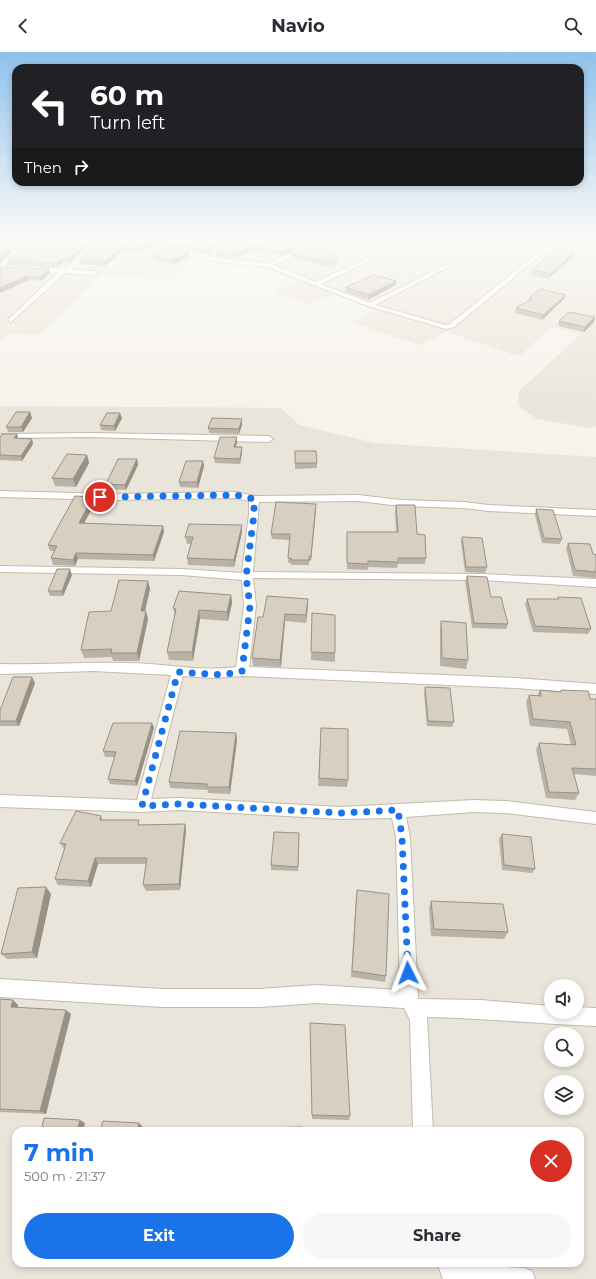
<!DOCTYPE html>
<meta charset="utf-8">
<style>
body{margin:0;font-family:Montserrat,sans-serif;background:#f7f7f7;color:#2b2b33;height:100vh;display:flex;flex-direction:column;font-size:15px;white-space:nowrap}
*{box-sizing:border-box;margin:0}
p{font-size:13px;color:#7c7c81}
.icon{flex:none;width:22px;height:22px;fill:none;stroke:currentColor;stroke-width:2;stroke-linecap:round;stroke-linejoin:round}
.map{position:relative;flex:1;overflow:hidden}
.details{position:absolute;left:12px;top:1075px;width:572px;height:140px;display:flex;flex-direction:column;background:#fff;border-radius:12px;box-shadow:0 2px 6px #0003}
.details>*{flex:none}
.hud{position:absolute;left:12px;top:12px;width:572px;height:122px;border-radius:12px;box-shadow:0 2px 6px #0003;background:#202124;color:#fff;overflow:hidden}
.tools{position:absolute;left:544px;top:927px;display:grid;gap:8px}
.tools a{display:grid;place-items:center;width:40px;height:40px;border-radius:50%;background:#fff;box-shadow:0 2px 6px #0003;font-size:20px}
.pin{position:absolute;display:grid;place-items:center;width:34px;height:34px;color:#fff;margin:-17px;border:2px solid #fff;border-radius:50%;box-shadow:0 1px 4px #0007}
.me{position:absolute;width:44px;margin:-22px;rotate:357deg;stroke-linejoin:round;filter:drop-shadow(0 0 3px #0008)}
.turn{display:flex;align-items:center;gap:14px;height:84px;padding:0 12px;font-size:18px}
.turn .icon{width:52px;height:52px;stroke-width:2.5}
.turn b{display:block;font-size:28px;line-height:34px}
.then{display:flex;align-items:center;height:38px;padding:0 12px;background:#0003;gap:8px;font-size:15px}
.round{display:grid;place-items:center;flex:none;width:42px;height:42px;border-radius:21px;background:#f7f7f7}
.head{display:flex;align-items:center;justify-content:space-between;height:68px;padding:0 12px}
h1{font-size:24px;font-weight:700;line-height:30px;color:#1a73e8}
.action{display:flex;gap:8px;margin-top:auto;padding:8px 12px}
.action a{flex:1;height:46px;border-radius:24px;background:#1a73e8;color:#fff;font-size:16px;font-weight:700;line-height:46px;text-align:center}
.action a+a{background:#f7f7f7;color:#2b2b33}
header{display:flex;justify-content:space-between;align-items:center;height:52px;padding:0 12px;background:#fff;font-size:18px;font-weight:700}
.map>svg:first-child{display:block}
.residential{fill:#eae5da;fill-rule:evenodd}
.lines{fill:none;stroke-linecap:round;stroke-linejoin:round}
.minor-casing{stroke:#c2bbae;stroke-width:2}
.minor{fill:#fff;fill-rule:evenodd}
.wall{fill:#bab2a6}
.shaded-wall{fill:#979187}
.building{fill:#d8cfc1;stroke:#979187}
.route{stroke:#1a73e8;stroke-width:7;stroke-dasharray:0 12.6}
</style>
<header><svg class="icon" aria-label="back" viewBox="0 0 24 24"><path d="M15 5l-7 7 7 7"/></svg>Navio<svg class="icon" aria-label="search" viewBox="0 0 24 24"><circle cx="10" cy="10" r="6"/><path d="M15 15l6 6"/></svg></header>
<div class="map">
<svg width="596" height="1227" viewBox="0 0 596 1227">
<rect width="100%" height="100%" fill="#f6f3ec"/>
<path class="residential" d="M0,188H596V374L590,376L537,367L518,353L519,339L580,283L550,275L524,301L515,303L447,280L419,293L351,270L375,258L335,243L306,253L273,239L298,229L259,215L220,211L193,205L172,227L103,223L39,283L9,281L0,288Z
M0,354L281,356L299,373L375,391L596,405V1227H0ZM551,934H577V960H551ZM551,982H577V1008H551ZM551,1030H577V1056H551ZM16,1079H580V1211H16Z"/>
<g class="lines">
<g class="minor-casing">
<path id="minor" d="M25,188H31L5,214L65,217L95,191L96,188H100L99,193L71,218L95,219L98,221L95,223L67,221L64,222L11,270L8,268L9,267L44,233L59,220L0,218V213Z
M140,188H147L164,194L219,206L267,211L324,188H330L273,213L316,230L406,188H412L321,232L370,251L495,188H500L375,253L446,273L450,272L553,188H559L454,275L446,277L368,254L267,215L219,210L160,196Z
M89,381L269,384L273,387L269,390L89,385L0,386V382Z
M0,439L113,442L236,440L254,444L359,443L400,448L464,450L488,453L596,458V464L488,459L464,456L400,454L359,449L259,450L253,520L482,522L596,527V535L482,528L253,526L256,554L249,615L515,626L596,632V642L515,636L242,624L213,626L183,624L151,747L179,746L341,755L474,748L505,749L596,760V772L505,761L474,760L406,765L410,785L418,947L481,948L551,954V960H577V955L596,956V974C540,972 484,966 427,965L433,1079H413L410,968L404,956L316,951L260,955H162L0,945V927L162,937H260L316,933L400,938L396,785L392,766L341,767L179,758L142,760L0,755V743L137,748L171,623L93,619L0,622V612C42,613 84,610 126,611C163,611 199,620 236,615L244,554L242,528L182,523L0,520V514L182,517L242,521L249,462V449L236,446L113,448L0,445Z
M437,1211H459V1213L524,1216L532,1219L535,1227H443Z"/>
</g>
<use href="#minor" class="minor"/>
</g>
<path class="wall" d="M95,188L69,211H63L58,215L8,213L7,209Z
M151,188H234L205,201L169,194V192L165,193Z
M240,188L299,194V196L281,204L253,198L235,206L216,204V200Z
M375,188H403L391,192Z
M463,188H486L479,191Z
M99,190L154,195L130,201L123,198L105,214L80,212L79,208Z
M575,200L574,204L548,227L531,223L532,218Z
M292,202L337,207L334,216L292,206Z
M154,204H189L173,212L155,208Z
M0,215L50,221L41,229L29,228L0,241Z
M396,229V233L368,248L345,240L346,235Z
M529,246L564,247L542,268L515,261L516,256L528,249Z
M559,269L594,270L584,280L558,274Z
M32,366L23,380H8L6,375Z
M122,366L115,379L101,378L100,373Z
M242,367V373L239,382L209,381L208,376Z
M17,382L18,386L32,387L33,392L22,409L0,408V385Z
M237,391L236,395H242V400L240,412L215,411L214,406Z
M87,403L89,411L76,435L55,434L52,426Z
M295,404L317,411V416L295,417Z
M137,407L138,413L126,438L107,437L106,432Z
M203,409L204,414L198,436L180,435L179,430Z
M95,451L84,471L163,474L164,480L154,509L78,507L75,514L53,513L51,506L54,499H50L48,493Z
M396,453L417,482L426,506L425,512H398L397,516L368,515V518L347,517V480H396L395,459Z
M316,457L311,509H309V513H291V511H288L290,488L272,487L271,482Z
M536,457L562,487L560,492L542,491L535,463Z
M242,480L234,515L188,513L187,506L191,492H187L185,485Z
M462,485L487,515L485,521L465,520L461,490Z
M568,491L593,502L596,503V526L573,524L566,496Z
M72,523L63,544H50L48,539Z
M467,524L491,545L508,572L506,577L472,576L465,529Z
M148,529L150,537L145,559L148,567L139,609H113L112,605L84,606L81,598L111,559Z
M231,543L232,551L228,569L200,567L193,609L169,608L167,600L175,564L173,556Z
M558,545L591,577L588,582L533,580L525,552L527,547H557Z
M308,554L306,571L285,569L281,615L253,614L252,606L263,565Z
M441,569L468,608L466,617L440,614V577Z
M312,570L335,601V610L311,608Z
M35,631L19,674H0V658Z
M425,635L454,670L452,675L427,674L424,641Z
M540,638L560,640L561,638L590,647H596V724L574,722L579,741L575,748L546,746L536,698L539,691L571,693L567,677L530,674L526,650L529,643L537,644Z
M152,671L154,676L137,734L110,732L108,727L114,705H105L103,699Z
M321,676L348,728L347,735L318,734Z
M236,681L237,688L230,742L208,741V738L170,736L169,730Z
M101,764L103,768L141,773L185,772L186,778L180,838L146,839L143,833L146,812H98L91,835L58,833L55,827L65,797H64L60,791Z
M299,781L298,819L271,818V813Z
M502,782L535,817L532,821L502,818L499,787Z
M46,835L51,842L37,906L7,907L1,902Z
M357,838L386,924L385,930L351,925L356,845Z
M431,849L508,880L504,887L431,884L429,856Z
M0,947L13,948L18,953V955L71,962L46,1062L0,1060Z
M310,971L350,1064L349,1068L312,1067Z"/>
<path class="shaded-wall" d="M90,188H95L69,211L68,208Z
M170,188H172L169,190V192L165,193L164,189Z
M226,188H234L205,201L204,198Z
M303,188H310L299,194V196L281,204V200Z
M391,188H403L391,192Z
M480,188H486L479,191Z
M154,192V195L130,201V197Z
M123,194V198L105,214L104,210Z
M253,194V198L235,206V202Z
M10,196L11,200L0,211V206Z
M189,200V204L173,212V208Z
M575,200L574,204L548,227L550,222Z
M337,203V207L334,216L335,211Z
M62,207L63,211L58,215L57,211Z
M49,217L50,221L41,229L40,225Z
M27,224L29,228L0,241V236Z
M396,229V233L368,248V243Z
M566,243L564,247L542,268L543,263Z
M595,265L594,270L584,280L585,275Z
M30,360L32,366L23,380L21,375Z
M120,361L122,366L115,379L114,374Z
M242,367V373L239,382V377Z
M17,382L18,387L14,386Z
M237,385V391L234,400V395Z
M32,387L33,392L22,409L21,404Z
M242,395V400L240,412V407Z
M87,403L89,411L76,435L73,427Z
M137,407L138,413L126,438L125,433Z
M203,409L204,414L198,436L197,430Z
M93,445L95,451L81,477L79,471Z
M316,452V457L311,509V504Z
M242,473V480L234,515V508Z
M163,474L164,480L154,509L153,503Z
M76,501L78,507L75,514L73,508Z
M70,517L72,523L63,544L62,539Z
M148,529L150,537L143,567L141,559Z
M231,543L232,551L228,569L227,560Z
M308,547V554L306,571V563Z
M199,558L200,567L193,609L192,600Z
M146,559L148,567L139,609L137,601Z
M285,562V569L281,615L280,608Z
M32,625L35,631L19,674L16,669Z
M152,671L154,676L137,734L135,729Z
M236,681L237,688L230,742L229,735Z
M185,772L186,778L180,838L179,832Z
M95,806L98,812L91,835L88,829Z
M46,835L51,842L37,906L32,900Z
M13,948L18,953L16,960L11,955Z
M66,958L71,962L46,1062L40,1059Z
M80,1068L85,1071L83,1079H77Z
M139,1071L142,1074V1078L138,1075Z"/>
<path class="building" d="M29,188H90L68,208L62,207L57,211L7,209Z
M100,188H144L154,192L130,197L123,194L104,210L79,208L99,190Z
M161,188H170L164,189Z
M171,188H226L204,198L169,190Z
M240,188H303L296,192L299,193L281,200L253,194L235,202L216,200Z
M164,194L189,200L173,208L154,204Z
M309,195L337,203L335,211L292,202Z
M0,196H10L0,206Z
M557,197L575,200L550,222L532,218Z
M0,215L49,217L40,225L27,224L0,236Z
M374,223L396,229L368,243L346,235Z
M540,237L566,243L543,263L516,256L532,247L529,246Z
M569,260L595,265L585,275L559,269Z
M16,360H30L21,375H6Z
M107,361H120L114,374L100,373Z
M212,366L242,367L239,377L208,376Z
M2,382H17L14,386L32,387L21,404L0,403V385Z
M220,385H237L234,395H242L240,407L214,406Z
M295,399H316L317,411H295Z
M67,402L87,403L73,427L52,426Z
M118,407H137L125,433L106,432Z
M186,409H203L197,430H179Z
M75,444L93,445L79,471L163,474L153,503L76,501L73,508L51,506L57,494L48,493Z
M276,450L316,452L311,504H309V508H291V506H288L290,482H271Z
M396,453H415L417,482L425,483L426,506H398V510L368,509V512L347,511V480H398Z
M536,457L553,458L562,487L544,486Z
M189,472L242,473L234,508L187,506L193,485H185Z
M462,485L482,486L487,515H466Z
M568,491L590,492L593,502L596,503V520L575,518Z
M57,517H70L62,539H48Z
M467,524L487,525L491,545H501L508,572L474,571Z
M119,528L148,529L141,559H146L137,601H111L112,597L81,598L89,560L111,559Z
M179,539L231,543L227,560L199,558L192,600H167L176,557L173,556Z
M267,544L308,547L306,563L285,562L280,608L252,606L258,565H263Z
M558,545L581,546L591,577L535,574L527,547H559Z
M312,561L335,563V601L311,600Z
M441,569L466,571L468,608L442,606Z
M13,625H32L16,669H0V658Z
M425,635L450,636L454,670L428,669Z
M540,638L561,640V638L588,639L590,647H596V717L572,716L579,741L549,740L539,691L576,693L570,670L533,667L529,643L541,644Z
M113,671H152L135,729L108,727L116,700L103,699Z
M321,676L348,677V728L319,726Z
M180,679L236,681L229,735H207V732L169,730Z
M76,759L101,764L100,768H139L138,773L185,772L179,832L143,833L147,806H95L88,829L55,827L66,792L60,791Z
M274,780L299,781L298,815L271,813Z
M502,782L531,785L535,817L504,813Z
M46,835L32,900L1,902L18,836Z
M357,838L389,842L386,924L352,919Z
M431,849L503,852L508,880L434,877Z
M0,947L13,948L11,955L66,958L40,1059L0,1057Z
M310,971L345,973L350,1064L312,1063Z
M44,1066L80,1068L77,1079H41Z
M103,1069L139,1071L138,1075L197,1079H100Z
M302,1075V1079H261V1076Z
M16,1178V1188H14Z"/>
<linearGradient id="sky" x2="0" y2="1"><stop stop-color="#8fc1ec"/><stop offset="0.52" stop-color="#fbfaf6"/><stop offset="1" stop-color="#fbfaf6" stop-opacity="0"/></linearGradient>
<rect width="596" height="360" fill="url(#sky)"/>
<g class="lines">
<path class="route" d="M100,445L236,443L254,447V462L246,525L250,554L242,619L223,623L178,620L142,754L179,752L341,761L398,758L402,785L408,921"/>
</g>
</svg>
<div class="tools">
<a><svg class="icon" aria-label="sound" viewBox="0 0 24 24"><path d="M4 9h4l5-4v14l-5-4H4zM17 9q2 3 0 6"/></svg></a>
<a><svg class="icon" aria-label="search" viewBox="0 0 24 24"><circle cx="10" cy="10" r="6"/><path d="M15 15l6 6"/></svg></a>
<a><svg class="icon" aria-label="layers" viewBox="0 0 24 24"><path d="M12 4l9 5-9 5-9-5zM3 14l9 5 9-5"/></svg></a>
</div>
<div class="pin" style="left:100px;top:445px;background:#d93025"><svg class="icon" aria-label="arrive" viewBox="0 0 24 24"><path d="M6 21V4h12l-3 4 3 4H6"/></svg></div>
<svg class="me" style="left:408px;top:921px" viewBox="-20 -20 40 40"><path d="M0-17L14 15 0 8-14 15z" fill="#1a73e8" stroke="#fff" stroke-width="4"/></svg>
<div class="hud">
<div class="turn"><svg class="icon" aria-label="left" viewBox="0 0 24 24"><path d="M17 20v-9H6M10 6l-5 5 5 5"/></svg><div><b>60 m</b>Turn left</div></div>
<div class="then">Then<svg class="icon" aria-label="right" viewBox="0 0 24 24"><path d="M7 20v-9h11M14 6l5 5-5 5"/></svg></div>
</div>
<section class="details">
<div class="head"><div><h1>7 min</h1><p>500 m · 21:37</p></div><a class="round" style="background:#d93025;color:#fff"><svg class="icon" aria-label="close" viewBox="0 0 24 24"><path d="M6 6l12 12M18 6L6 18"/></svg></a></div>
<div class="action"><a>Exit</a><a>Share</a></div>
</section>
</div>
